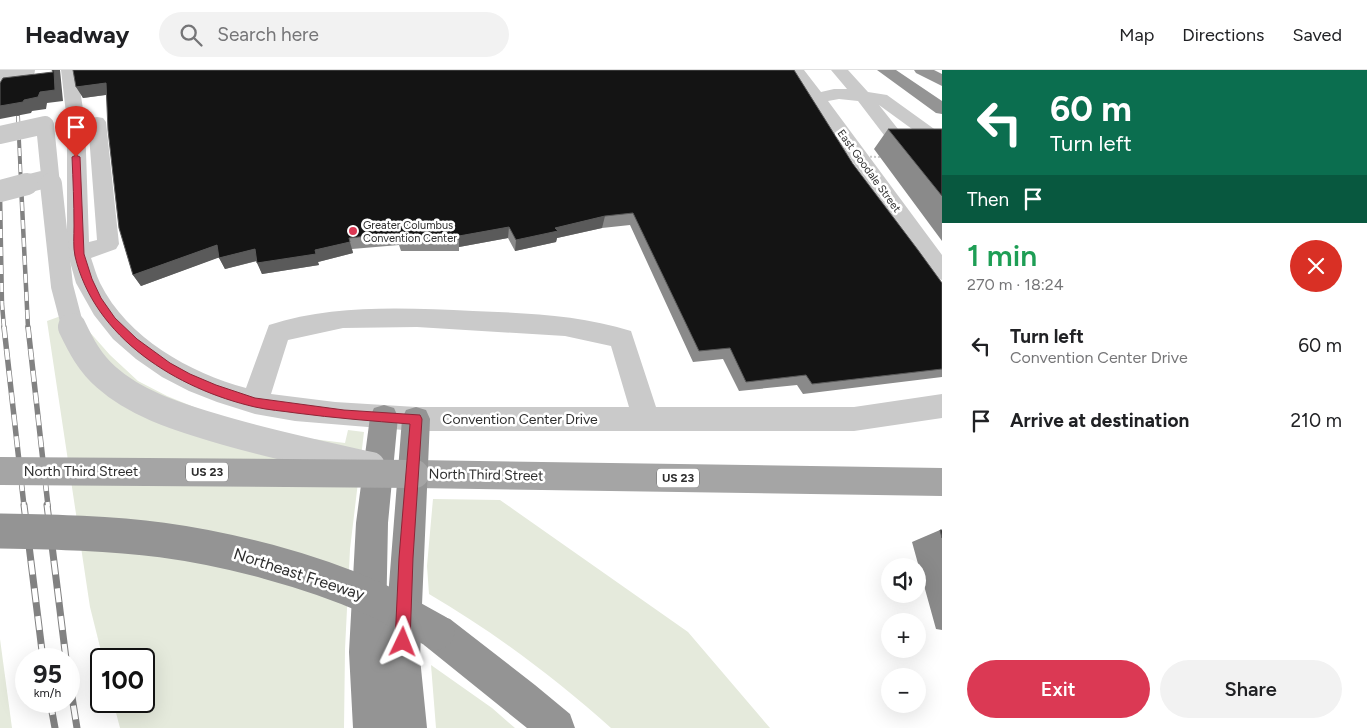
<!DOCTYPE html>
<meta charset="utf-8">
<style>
body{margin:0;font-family:Figtree,sans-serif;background:#f2f2f2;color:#202124;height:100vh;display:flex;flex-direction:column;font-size:19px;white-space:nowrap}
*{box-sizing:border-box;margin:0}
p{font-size:16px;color:#757577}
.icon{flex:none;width:28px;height:28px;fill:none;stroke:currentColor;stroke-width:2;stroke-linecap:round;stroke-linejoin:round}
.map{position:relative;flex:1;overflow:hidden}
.panel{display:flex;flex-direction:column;background:#fff;width:425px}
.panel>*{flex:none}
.banner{background:#0b6e4f;color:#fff;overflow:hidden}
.controls{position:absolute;left:881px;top:488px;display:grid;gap:10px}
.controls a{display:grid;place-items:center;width:45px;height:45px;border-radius:50%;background:#fff;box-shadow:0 5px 20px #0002;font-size:25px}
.speed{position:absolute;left:15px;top:578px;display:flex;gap:10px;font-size:25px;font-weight:700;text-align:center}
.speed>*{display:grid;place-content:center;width:65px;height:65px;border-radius:50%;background:#fff;box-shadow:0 5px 20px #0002;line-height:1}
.speed small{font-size:12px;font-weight:400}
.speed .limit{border:2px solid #111;border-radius:8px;background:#fff;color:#111}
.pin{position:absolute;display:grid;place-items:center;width:42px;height:42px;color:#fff;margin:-51px -21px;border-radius:50% 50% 50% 0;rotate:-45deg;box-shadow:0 0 5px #0007}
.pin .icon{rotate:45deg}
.me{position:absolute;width:55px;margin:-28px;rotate:2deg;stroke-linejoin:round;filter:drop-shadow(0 0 4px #0008)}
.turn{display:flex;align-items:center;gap:18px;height:105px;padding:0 25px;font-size:22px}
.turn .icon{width:65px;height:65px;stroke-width:2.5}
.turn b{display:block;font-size:35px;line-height:42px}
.then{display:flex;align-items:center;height:48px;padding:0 25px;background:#0003;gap:10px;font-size:19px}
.round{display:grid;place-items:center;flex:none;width:52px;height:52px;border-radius:26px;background:#f2f2f2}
.headline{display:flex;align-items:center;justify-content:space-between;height:85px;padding:0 25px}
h1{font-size:30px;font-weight:600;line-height:38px;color:#1e9e55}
.action{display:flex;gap:10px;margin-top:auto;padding:10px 25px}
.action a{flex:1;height:58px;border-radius:30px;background:#db3954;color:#fff;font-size:20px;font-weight:600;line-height:58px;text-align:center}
.action a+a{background:#f2f2f2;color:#202124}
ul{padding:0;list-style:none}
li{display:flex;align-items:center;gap:15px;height:75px;padding:0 25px}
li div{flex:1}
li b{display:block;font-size:19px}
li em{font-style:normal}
header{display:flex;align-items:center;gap:30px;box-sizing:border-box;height:70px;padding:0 25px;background:#fff;border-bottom:1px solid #e0e0e0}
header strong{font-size:24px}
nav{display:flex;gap:28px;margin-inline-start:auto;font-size:18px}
.search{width:350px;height:45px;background:#f2f2f2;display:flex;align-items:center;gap:12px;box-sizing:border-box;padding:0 18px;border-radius:28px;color:#757577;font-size:19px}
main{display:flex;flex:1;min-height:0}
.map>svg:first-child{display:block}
.green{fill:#e5eadc}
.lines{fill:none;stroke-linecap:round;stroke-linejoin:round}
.minor{fill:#cacaca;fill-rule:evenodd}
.major{fill:#a5a5a5;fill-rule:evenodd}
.highway{fill:#949494;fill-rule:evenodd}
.rail-far3-casing{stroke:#828282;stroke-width:4}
.rail-far2-casing{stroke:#828282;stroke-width:4.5}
.rail-far1-casing{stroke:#828282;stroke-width:5.5}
.rail-casing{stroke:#828282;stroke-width:7}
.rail-far3{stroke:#fff;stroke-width:2.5;stroke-dasharray:8;stroke-linecap:butt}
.rail-far2{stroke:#fff;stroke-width:3;stroke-dasharray:9;stroke-linecap:butt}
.rail-far1{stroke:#fff;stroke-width:4;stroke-dasharray:11;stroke-linecap:butt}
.rail{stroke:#fff;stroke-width:5;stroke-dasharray:14;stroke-linecap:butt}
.path-bridge{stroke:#cacaca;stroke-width:2;stroke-dasharray:2 2;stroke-linecap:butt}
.minor-bridge-far2{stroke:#cacaca;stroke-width:18}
.minor-bridge-far1{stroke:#cacaca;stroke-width:22}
.minor-bridge{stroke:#cacaca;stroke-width:28}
.major-bridge{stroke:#a5a5a5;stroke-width:28}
.highway-bridge{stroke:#949494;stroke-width:35}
.wall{fill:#8a8a8a}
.shaded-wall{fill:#5a5a5a}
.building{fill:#141414;stroke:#5a5a5a}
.route{fill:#db3954;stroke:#8e2537}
.poi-dot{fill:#db3954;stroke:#fff;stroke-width:2}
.labels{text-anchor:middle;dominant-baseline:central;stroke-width:5;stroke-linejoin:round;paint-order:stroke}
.far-street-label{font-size:11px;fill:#2d2d2d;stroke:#fff}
.far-poi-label{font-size:11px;fill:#2d2d2d;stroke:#fff;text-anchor:start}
.shield{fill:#fff;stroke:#6c6c6c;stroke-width:1}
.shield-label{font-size:12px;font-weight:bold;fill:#2d2d2d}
.street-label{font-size:14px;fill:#2d2d2d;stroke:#fff}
.near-street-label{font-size:16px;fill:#2d2d2d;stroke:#fff}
</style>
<header>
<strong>Headway</strong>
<div class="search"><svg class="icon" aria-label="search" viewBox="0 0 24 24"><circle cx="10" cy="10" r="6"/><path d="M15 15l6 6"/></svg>Search here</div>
<nav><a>Map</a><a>Directions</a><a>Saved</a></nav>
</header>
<main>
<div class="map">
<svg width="942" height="658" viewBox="0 0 942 658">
<rect width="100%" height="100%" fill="#fff"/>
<path class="green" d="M72,242L110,285L138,311L167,326L226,350L289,366L345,373L348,360L364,362L350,479L345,579L344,658H120L113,631H144V589H103L90,537L47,251Z
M433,429L500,430L688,562L770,658H611C555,608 494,562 429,524L427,496Z
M0,569L12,658H0Z
M431,595L492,638L515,658H436Z"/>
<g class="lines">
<path class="minor" d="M61,0H77L85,52L89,172L97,170L88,52L91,48L97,47L103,48L106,52L119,174L116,179L91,188C94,196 96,205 100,213C127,268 190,303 246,318L269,255C335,234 405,238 473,241C526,243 580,245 631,261L656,337H854L942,324V348L854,361H416L295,351L255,344L217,332L189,321L162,307L136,289L113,269L94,245L76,213L67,181V52ZM417,257L565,266L611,276L629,337H416L335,332L271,324L288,270L343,258Z
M788,0H804L821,22L834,19H847L831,0H848L868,22L887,25L937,61L940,65L937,69L931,71L887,69L858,31L839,29L828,31L942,185V210L934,208ZM879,35L912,59H898Z"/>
<path class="major" d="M415,390L942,398V426L415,418L404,414L400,404L404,394Z"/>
<path class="highway" d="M877,0H896L942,31V44L936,43Z
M914,0H934L942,4V16L916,3Z
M384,335L394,338L398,347L388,453L386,553L402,349L406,340L416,337L426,340L430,349L421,558L424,549L437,544L450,549L535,615L570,644L575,658H527L424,575L421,566L420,588L427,658H353L349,582L356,453L370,347L374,338Z"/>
<g class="rail-far3-casing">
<path id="rail-far3" d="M10,0L14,18
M18,46L21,115"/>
</g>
<g class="rail-far2-casing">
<path id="rail-far2" d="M21,114L28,258
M0,123L2,234L4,258"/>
</g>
<g class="rail-far1-casing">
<path id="rail-far1" d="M4,257L24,436
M28,257L48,436"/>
</g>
<g class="rail-casing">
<path id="rail" d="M24,435L43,589
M47,435L66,589
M69,608L77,658
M50,631L55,658"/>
</g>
<use href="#rail-far3" class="rail-far3"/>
<use href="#rail-far2" class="rail-far2"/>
<use href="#rail-far1" class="rail-far1"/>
<use href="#rail" class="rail"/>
<path class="path-bridge" d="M846,86L880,87"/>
<path class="minor-bridge-far2" d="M0,5L26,0
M0,65L45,55L51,115
M22,115L50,108"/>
<path class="minor-bridge-far1" d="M51,114L62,216L73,258
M0,121L27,114"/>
<path class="minor-bridge" d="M72,257C81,276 90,293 106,307C135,333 175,346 212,357C264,373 317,384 371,396"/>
<path class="major-bridge" d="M0,401L415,404"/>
<path class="highway-bridge" d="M0,461C54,462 109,463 162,470C229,479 309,500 370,527C393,537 415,550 437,562"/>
</g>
<path class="wall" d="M73,0L853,94L942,213V307L803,324L797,315L739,321L723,289L693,292L630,155L602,158L557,168L556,172L515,181L508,168L459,177V181H401L399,175L352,179L353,183L318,192L319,195L262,204L257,191L225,199L219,187L141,216L133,205L106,25L83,28Z
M888,59H942V171L874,79Z
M940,460H942V560L936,559L912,472Z"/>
<path class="shaded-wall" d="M54,0H60L63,31L47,33L46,39L32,41L31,43L0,49V36L40,22Z
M106,13L112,24L83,28L76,17Z
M605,146L602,158L557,168L556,172L515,181L516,170L555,158Z
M509,157L508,168L459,177V166Z
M350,172L353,183L318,192L319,195L262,204L257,193Z
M217,175L223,186L141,216L133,205Z
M255,179L260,190L225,199L219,188Z"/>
<path class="building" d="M52,0H54L55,20L40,22L38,27L24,30L23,32L0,36V13L3,8L53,2Z
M73,0H794L853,94L918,180L942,213V299L812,314L806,305L746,312L730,278L699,281L633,143L605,146L555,158L558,161L516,170L509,157L459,166V169L399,170L398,163L349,168L350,172L315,180L316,184L257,193L255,179L219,188L217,175L133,205L119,158L108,60L106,13L76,17Z
M888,59H942V126Z
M940,460H942V468Z"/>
<path class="route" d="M76,85L80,87L84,184L92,209L101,228L115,248L137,269L170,293L190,304L216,315L255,328L344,340L420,345L422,349L413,488L410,572L408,577L403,579L397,577L395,572L399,488L410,354C372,351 334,348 296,343C283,341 268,340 255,337C177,319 94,268 75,186C73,177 74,166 74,156C74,133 73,110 72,87Z"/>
<circle class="poi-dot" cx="353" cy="161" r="5"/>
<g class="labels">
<g class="far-street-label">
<text transform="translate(869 101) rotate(54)">East Goodale Street</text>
</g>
<g class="far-poi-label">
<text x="363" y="155">Greater Columbus<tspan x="363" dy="13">Convention Center</tspan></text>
</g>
<g class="shield">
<rect x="186" y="392.5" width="42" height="19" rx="4"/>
<rect x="657" y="398.5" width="42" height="19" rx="4"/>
</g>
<g class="shield-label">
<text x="207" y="402">US 23</text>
<text x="678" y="408">US 23</text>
</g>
<g class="street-label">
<text x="520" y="349">Convention Center Drive</text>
<text x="81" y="401">North Third Street</text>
<text transform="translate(486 405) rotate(1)">North Third Street</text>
</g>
<g class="near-street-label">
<text transform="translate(299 504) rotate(18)">Northeast Freeway</text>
</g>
</g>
</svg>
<div class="controls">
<a><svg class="icon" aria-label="sound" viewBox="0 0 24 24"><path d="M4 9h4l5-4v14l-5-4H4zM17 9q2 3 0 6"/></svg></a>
<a>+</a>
<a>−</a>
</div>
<div class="speed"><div>95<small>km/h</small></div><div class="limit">100</div></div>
<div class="pin" style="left:76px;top:87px;background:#d93025"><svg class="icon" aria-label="arrive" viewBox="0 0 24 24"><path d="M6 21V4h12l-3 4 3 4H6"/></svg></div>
<svg class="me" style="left:403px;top:572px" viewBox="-20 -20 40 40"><path d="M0-17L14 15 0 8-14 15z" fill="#db3954" stroke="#fff" stroke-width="4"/></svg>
</div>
<section class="panel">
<div class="banner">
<div class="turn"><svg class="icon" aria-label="left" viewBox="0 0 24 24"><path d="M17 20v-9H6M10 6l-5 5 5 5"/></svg><div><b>60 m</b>Turn left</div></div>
<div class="then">Then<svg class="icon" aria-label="arrive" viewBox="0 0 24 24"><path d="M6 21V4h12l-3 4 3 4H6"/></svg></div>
</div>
<div class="headline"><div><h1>1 min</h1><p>270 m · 18:24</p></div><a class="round" style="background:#d93025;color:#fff"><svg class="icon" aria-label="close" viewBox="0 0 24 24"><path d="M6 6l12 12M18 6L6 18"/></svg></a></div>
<ul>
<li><svg class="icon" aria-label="left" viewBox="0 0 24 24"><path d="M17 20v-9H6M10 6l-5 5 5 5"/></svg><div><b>Turn left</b><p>Convention Center Drive</p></div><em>60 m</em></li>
<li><svg class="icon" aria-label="arrive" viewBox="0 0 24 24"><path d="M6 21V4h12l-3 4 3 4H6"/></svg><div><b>Arrive at destination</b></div><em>210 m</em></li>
</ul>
<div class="action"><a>Exit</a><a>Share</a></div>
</section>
</main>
